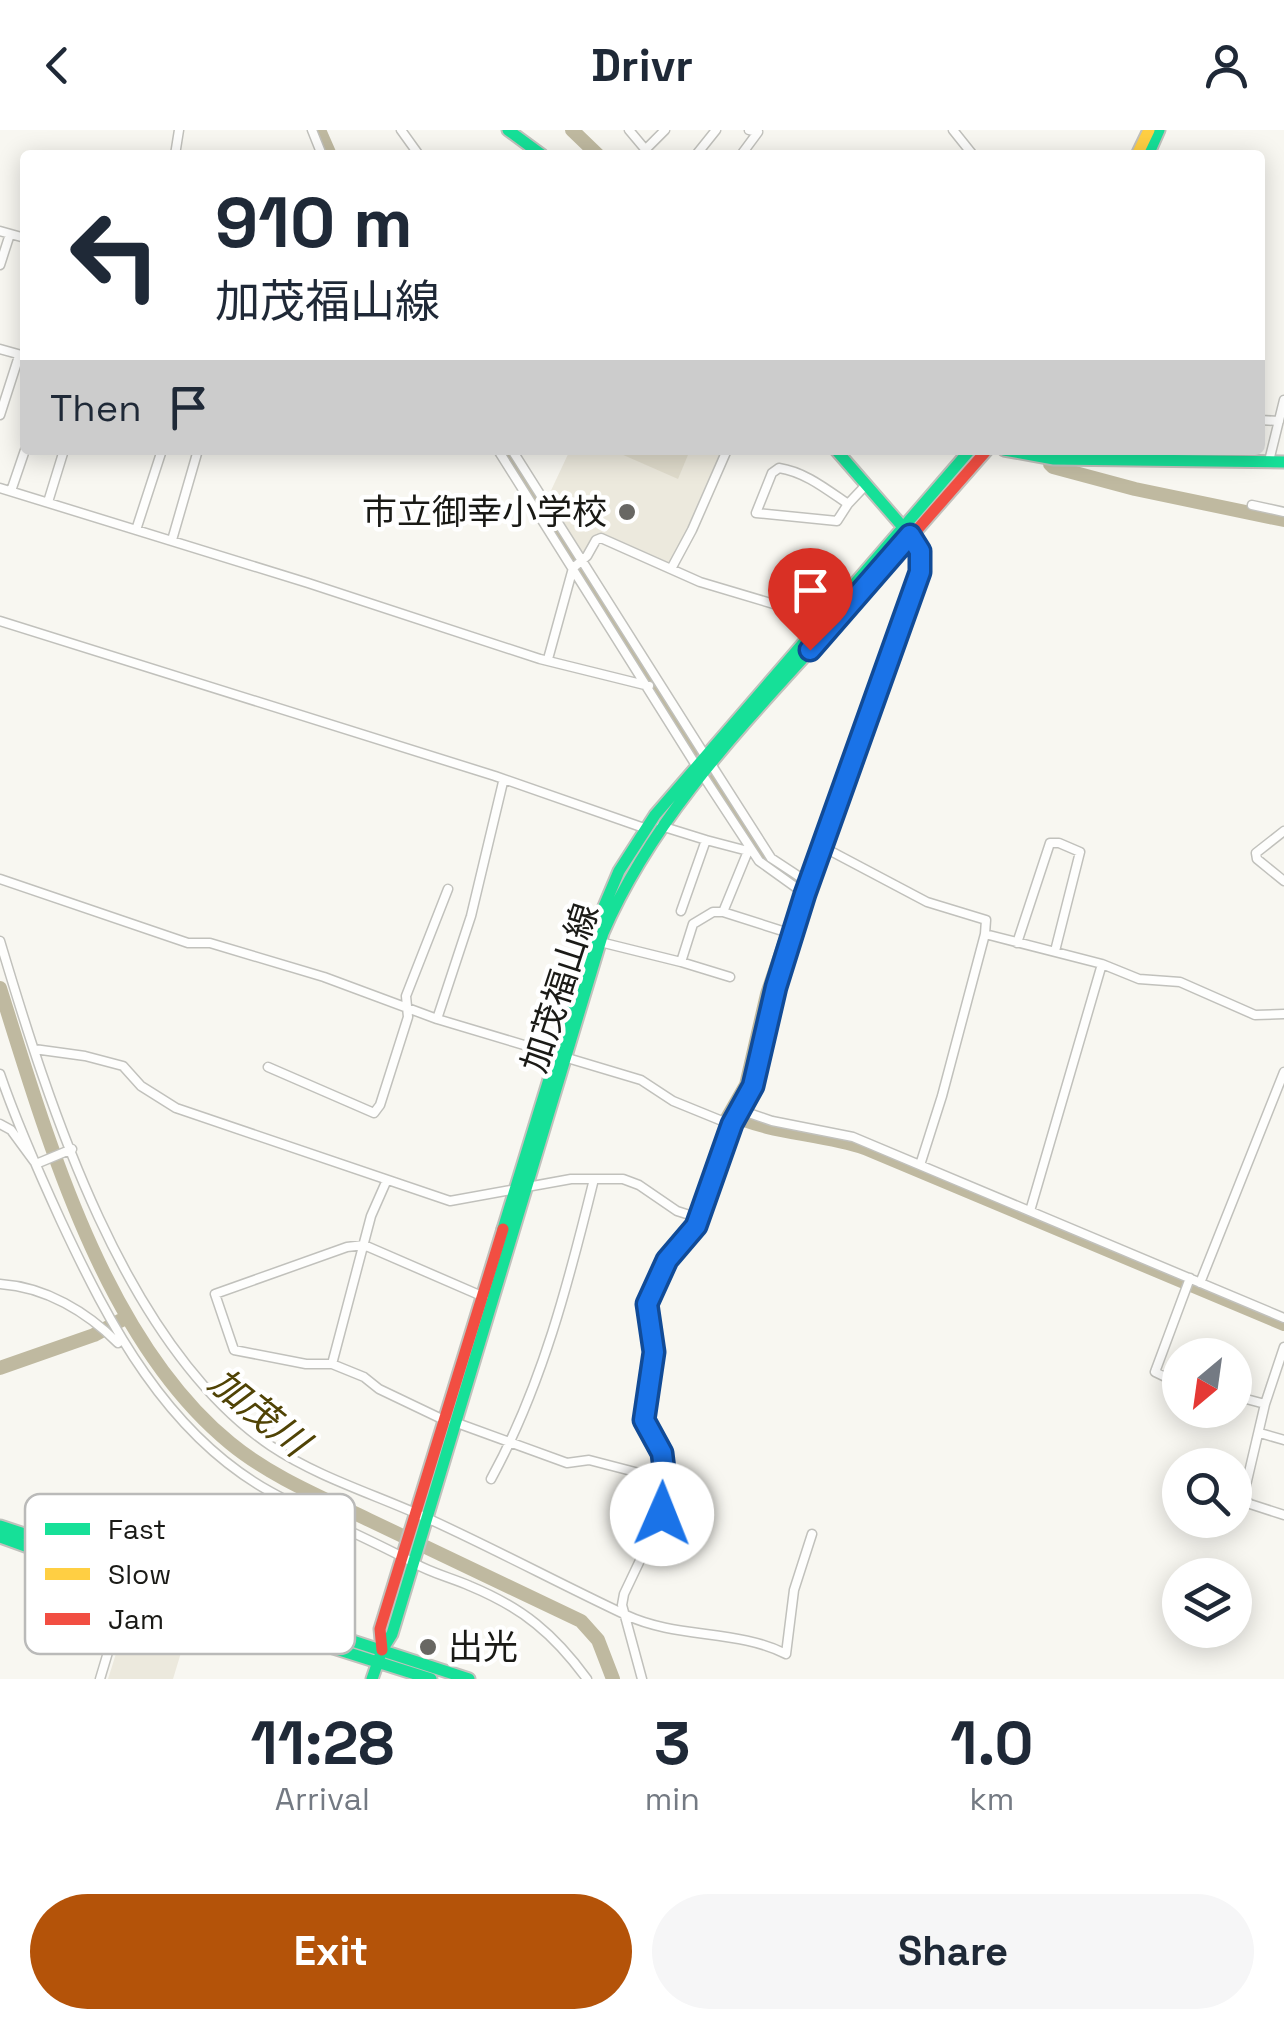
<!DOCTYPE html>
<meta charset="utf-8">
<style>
body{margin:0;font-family:"Space Grotesk","Noto Sans JP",sans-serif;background:#f6f6f7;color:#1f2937;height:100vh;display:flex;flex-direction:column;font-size:38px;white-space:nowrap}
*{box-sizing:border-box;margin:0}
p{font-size:32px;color:#747a83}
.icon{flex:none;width:55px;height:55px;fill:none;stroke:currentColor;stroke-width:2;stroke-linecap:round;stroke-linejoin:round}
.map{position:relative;height:1549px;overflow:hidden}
.side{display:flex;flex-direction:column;background:#fff;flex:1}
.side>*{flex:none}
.top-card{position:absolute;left:20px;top:20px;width:1245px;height:305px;border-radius:10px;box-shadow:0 5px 25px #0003;background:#fff;color:#1f2937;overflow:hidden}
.needle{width:65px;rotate:209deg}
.tools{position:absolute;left:1162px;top:1208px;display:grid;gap:20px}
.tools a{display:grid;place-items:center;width:90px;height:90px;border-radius:50%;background:#fff;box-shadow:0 5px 25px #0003;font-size:50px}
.pin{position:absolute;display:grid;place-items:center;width:85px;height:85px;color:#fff;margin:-102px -42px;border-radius:50% 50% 50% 0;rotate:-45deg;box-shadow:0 0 10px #0007}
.pin .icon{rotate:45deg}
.me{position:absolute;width:110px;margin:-55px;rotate:1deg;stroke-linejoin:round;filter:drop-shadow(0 0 8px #0008)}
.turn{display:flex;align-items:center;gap:35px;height:210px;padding:0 30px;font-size:45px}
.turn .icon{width:130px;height:130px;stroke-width:2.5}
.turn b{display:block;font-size:70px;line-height:85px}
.then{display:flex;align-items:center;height:95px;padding:0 30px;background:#0003;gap:20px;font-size:38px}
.eta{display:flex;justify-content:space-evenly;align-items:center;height:170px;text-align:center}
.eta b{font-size:60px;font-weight:800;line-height:70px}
.action{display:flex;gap:20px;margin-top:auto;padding:20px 30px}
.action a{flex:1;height:115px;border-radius:60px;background:#b45309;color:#fff;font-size:40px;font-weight:800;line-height:115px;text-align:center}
.action a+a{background:#f6f6f7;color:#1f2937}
header{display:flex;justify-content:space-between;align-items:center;height:130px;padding:0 30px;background:#fff;font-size:45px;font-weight:800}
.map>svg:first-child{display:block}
.built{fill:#ece9dd}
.green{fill:#e0dccc}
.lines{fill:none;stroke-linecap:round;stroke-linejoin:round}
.river{stroke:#bfb9a0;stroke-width:14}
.street-casing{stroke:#c1c1bc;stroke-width:11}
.fast-casing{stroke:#c1c1bc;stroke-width:15}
.slow-casing{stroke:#c1c1bc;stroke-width:15}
.jam-casing{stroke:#c1c1bc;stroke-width:15}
.street{stroke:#fefefd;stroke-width:8}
.fast{stroke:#16e098;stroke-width:11}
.slow{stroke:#ffcf43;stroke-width:11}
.jam{stroke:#f24e42;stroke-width:11}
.route-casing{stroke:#114b97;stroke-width:25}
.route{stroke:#1a73e8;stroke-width:18}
.poi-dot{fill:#686763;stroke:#fff;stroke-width:4}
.labels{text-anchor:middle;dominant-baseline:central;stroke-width:9;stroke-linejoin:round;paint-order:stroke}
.poi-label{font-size:35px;fill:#1a1a16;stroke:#fff;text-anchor:end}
.street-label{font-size:35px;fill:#1a1a16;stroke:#fff}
.water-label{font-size:38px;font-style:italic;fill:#504305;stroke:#fff}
.key{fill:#fff;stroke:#babab9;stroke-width:2.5}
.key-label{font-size:28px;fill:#1a1a16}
</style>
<header><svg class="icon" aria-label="back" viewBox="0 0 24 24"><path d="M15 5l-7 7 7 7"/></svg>Drivr<svg class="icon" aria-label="person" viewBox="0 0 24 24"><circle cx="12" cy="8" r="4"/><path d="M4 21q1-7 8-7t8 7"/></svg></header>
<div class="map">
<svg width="1284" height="1549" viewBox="0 0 1284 1549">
<rect width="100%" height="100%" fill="#f8f7f1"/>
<path class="built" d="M570,320H725L692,395L689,396L673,431L668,433L604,406H594L584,426L547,369Z
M149,1470L193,1483L173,1549H108L131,1476L136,1471Z"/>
<path class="green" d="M612,320H690L678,349Z"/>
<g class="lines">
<path class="river" d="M319,0L330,25
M572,0L598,25
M506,320L758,722L803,758L767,864L746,955L726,990
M1050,320V334L1053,337L1135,359L1284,390
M0,858C47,1008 104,1210 230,1313C270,1346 321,1367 369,1390C440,1424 511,1457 581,1491L598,1510L613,1549
M730,984C771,1004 821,1003 865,1018L1284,1194
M0,1238L94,1205L127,1187"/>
<g class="street-casing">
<path id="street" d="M312,0L322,25
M401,0L419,25
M629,0L650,25
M953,0L973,25
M645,20L665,0
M175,25L179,0
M696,25L716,0
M741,25L758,2L749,0
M0,101L25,108
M0,135L10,104
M0,219L25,226
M0,285L19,226
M1260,290L1279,291
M498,320L697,637
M512,320L706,627
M1269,331L1284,270
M0,358L308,453L540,529L649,556
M11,361L25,320
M48,372L64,320
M848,374L837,391L756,383L772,343L779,338C805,342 826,359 848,374L865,356
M1252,375L1284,382
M136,400L162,320
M172,410L198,320
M671,439L692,400L727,320
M0,491L495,646L647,699
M548,529L573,438L587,426L596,410L601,408L700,452L824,489
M711,634L771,728L809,753
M702,644L759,731L805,764
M661,696L706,710
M1284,701L1256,723L1257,729L1284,751
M823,717L927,772L986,790L985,804L1102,834L1139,849L1180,852L1255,885L1284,884
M0,749L188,813H210L324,847L437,889L641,950L673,971L732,995
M681,781L706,710L748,721
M723,782L748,721H752
M0,811C49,975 124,1216 271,1316C319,1348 377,1365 429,1389C495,1419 560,1454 626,1485C677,1509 737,1499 786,1524L794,1460L812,1404
M596,811L681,832L693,794L713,782H723L792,804
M1017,813L1050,713H1059L1080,722L1055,821
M681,832L730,847
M437,889L471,786L503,652
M34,919L85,926L123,936L141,956L176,978L450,1071L571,1049H623L639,1055L677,1081L699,1088
M268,937L374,983L380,975L408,887L406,866L448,759
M0,944C17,994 39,1043 61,1091C109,1194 167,1305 271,1362C318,1388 368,1408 414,1433C431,1443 452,1448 470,1456C523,1478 554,1504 587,1549
M740,980L772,991L853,1007L1284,1188
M0,994L11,1000L36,1034L72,1019
M920,1035L942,966L985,804
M1030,1081L1102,834
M1200,1153L1284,942
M0,1154C46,1157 87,1182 118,1213
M1284,1217L1265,1274L1243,1368L1250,1374L1284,1385
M332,1234L371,1086L386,1052
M1180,1254L1155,1242L1190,1148
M1235,1266L1265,1274
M446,1291L379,1259L364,1247L332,1234H306L234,1220L215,1164L347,1117L364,1115L484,1167
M457,1293L567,1333L589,1330L643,1344L665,1345
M1260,1303L1284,1310
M491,1349C542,1256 569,1151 594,1049
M100,1549L132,1442
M642,1549L622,1475L624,1464L662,1384L665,1348L662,1323L644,1290L655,1222L647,1175L667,1130L696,1096L733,992L753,956L776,857L809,753L920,442V421L910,405"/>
</g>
<g class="fast-casing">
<path id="fast" d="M508,0L542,25
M1148,25L1159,0
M836,320L909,404
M1004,320L1054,329L1284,332
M503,1099L597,793L619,741L655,685L970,320
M0,1396L469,1549
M0,1407L128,1453L431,1549
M372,1549L382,1520L392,1504L603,803C658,675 762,576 853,473"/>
</g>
<g class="slow-casing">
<path id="slow" d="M1137,25L1149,0"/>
</g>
<g class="jam-casing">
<path id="jam" d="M853,473L987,320
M382,1520L380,1499L503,1099"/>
</g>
<use href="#street" class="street"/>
<use href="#fast" class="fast"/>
<use href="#slow" class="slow"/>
<use href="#jam" class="jam"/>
</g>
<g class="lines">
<g class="route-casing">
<path id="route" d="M662,1384L665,1348L662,1323L644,1290L654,1222L647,1174L667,1130L696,1096L732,994L753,956L776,857L805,764L920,442V421L910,405L810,520"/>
</g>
<use href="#route" class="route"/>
</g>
<g class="poi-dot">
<circle cx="627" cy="382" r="10"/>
<circle cx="428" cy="1517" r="10"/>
</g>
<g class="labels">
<g class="poi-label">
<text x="607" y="382">市立御幸小学校</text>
<text x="448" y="1517" text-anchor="start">出光</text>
</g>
<g class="street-label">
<text transform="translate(560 858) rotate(-72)">加茂福山線</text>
</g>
<g class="water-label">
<text transform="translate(259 1282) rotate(39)">加茂川</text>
</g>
</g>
<rect x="25" y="1364" width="330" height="160" rx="15" class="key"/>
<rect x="45" y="1393" width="45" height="12" fill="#16e098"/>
<rect x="45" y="1438" width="45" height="12" fill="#ffcf43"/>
<rect x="45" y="1483" width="45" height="12" fill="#f24e42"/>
<g class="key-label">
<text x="108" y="1409">Fast</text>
<text x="108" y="1454">Slow</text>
<text x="108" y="1499">Jam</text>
</g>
</svg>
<div class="tools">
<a><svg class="needle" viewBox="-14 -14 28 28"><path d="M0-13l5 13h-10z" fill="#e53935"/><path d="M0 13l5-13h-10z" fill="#747a83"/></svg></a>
<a><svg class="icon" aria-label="search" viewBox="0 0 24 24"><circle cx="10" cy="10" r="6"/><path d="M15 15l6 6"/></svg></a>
<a><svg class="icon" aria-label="layers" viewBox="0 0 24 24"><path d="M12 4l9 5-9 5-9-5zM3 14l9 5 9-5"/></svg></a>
</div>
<div class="pin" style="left:810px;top:520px;background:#d93025"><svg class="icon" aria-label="arrive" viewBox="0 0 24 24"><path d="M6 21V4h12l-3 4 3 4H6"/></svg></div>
<svg class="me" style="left:662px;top:1384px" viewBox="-20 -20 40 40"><circle r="19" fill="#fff"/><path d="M0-13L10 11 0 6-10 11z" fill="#1a73e8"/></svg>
<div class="top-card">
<div class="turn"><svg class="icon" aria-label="left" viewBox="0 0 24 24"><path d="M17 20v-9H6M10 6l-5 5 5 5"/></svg><div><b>910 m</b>加茂福山線</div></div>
<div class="then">Then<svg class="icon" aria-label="arrive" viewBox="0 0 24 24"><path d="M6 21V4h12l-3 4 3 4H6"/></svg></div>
</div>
</div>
<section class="side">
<div class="eta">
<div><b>11:28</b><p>Arrival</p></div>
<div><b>3</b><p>min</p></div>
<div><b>1.0</b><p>km</p></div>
</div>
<div class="action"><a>Exit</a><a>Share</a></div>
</section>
